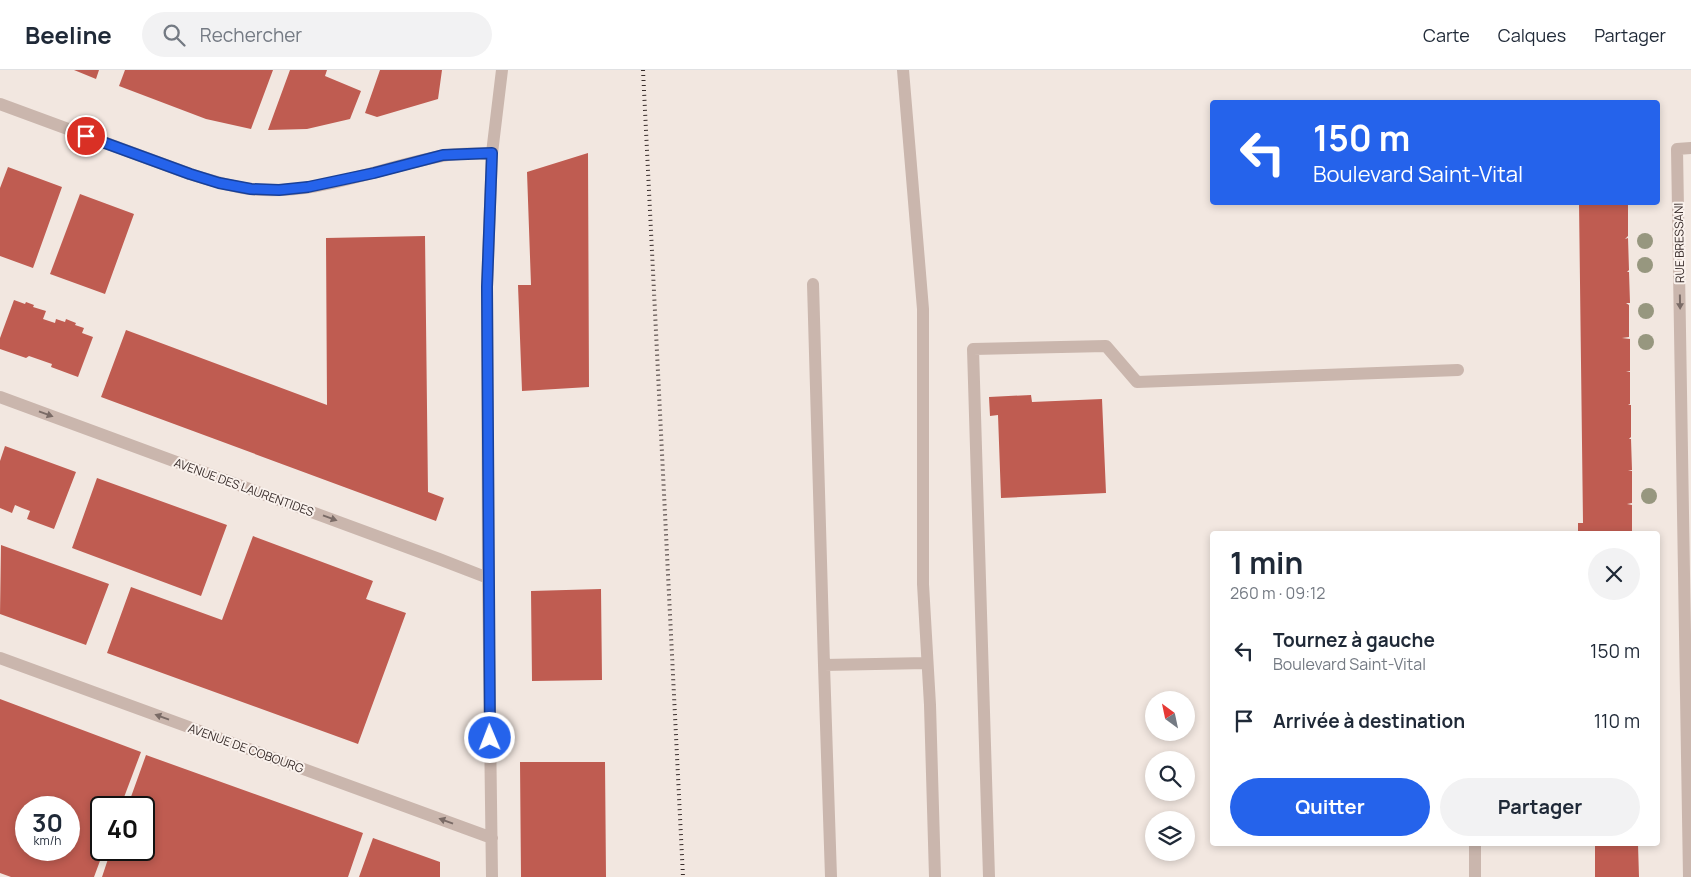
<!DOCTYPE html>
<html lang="fr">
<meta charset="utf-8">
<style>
body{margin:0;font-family:Manrope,sans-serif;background:#f2f2f3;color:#1f2937;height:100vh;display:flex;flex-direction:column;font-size:19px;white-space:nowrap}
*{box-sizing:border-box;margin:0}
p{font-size:16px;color:#747a83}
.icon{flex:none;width:28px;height:28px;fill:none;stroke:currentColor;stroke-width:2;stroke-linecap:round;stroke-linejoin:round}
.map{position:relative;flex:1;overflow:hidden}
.sheet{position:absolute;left:1210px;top:461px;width:450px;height:315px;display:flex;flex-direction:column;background:#fff;border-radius:5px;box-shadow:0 2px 8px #0003}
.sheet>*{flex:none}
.banner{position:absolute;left:1210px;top:30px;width:450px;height:105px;border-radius:5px;box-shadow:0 2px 8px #0003;background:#2563eb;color:#fff;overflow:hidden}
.needle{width:32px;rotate:327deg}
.buttons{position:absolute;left:1145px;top:621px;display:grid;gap:10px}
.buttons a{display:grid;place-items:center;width:50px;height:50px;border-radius:50%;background:#fff;box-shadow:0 2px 8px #0003;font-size:25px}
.speed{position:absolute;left:15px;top:726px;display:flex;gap:10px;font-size:25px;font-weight:700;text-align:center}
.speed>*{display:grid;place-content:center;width:65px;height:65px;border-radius:50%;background:#fff;box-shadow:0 2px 8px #0003;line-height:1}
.speed small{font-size:12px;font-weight:400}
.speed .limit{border:2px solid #111;border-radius:8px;background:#fff;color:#111}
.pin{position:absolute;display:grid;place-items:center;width:42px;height:42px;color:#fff;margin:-21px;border:2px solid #fff;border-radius:50%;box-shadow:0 1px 5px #0007}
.me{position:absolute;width:55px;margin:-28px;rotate:359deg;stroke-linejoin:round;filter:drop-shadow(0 0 4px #0008)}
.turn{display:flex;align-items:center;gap:18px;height:105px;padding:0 20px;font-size:22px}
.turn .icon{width:65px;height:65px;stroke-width:2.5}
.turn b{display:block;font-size:35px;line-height:42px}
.round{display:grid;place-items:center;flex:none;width:52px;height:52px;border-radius:26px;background:#f2f2f3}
.overview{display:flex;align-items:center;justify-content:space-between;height:85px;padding:0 20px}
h1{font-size:30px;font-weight:700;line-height:38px}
.action{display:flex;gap:10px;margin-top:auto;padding:10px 20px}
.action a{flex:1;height:58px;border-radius:30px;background:#2563eb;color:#fff;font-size:20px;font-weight:700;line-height:58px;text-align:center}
.action a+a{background:#f2f2f3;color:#1f2937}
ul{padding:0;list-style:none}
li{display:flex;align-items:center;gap:15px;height:70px;padding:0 20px}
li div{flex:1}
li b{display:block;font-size:19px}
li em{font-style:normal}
header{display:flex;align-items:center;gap:30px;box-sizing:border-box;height:70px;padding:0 25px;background:#fff;border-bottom:1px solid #e0e1e3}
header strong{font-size:24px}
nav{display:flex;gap:28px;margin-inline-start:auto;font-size:18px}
.search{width:350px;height:45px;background:#f2f2f3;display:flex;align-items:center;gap:12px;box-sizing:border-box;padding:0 18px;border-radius:28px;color:#747a83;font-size:19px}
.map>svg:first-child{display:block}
.building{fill:#bf5c51;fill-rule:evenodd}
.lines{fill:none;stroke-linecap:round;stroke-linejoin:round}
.minor{stroke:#cab6ad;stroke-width:12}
.rail{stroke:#392d2b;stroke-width:4;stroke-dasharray:1 4;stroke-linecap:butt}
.tree{fill:#97977f}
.oneway{fill:#7a6b66}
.route-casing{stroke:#184099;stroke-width:12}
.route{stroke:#2563eb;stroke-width:9}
.labels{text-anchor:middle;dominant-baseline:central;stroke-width:4;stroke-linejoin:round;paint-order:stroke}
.street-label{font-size:12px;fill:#392d2b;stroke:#faf2ed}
</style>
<header>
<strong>Beeline</strong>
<div class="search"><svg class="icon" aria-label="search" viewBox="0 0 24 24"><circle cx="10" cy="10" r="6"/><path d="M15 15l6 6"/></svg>Rechercher</div>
<nav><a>Carte</a><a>Calques</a><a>Partager</a></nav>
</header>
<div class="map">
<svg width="1691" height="807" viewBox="0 0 1691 807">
<rect width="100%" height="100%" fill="#f2e7e0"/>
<path class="building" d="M74,0H99L96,9Z
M125,0H273L251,59L206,49L119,16Z
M290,0H327L325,6L361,21L350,49L307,59L268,60Z
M380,0H442L438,29L377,47L365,43Z
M588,83L589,317L522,321L518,215H531L527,102Z
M8,97L62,117L33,198L0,186V118Z
M80,124L134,144L105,224L50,204Z
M1579,132H1626V135H1628V166L1625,169L1628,168L1629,200L1627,202H1629L1630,233H1626L1629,235V267L1622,268L1630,269V301H1626L1630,302V334L1628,335H1631V367L1629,369H1631L1632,400L1628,401H1632V433L1627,434L1632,435V464H1578V453H1583Z
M425,166L428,422L444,428L436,451L101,327L126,260L327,335L326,168Z
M14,230L25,234L26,232L34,235L33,237L46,241L43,249L55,253L56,249L65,252L66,249L76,253L75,255L84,258L82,263L93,267L78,307L51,297L52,294L29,286L26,288L0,279V268Z
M1031,325L1032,332L1102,329L1106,423L1001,428L998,345L990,346L989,327Z
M5,376L76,402L54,459L27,449L30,441L22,438L15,435L12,443L0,438V391Z
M97,408L227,455L201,526L72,478Z
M253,466L373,511L366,529L406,543L358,674L107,583L131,517L222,550Z
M1,475L109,514L86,575L0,544Z
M601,519L602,610L532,611L531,521Z
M0,629L141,682L120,738H101V780H104L94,807H11L0,803ZM26,738H69V780H26Z
M146,685L363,763L348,807H102L111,780H144V738H127Z
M520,692H605L606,807H521Z
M373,768L440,792V807H359Z
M1595,774H1638L1639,807H1595Z"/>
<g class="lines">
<path class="minor" d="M903,0L923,239V514L930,635L935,807
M0,34L190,104C210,110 229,116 250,119C314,127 380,97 442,86C458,83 475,84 492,83
M813,214L824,595
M0,327L439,489L488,508
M0,588L492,768
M1475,774V807
M492,807L488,508L487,217L492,83L502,0
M831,807L824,595L927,593
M989,807L973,279L1106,276L1137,312L1458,300
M1689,807L1677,79L1691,78"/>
<path class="rail" d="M643,0L683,807"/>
</g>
<g class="tree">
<circle cx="1645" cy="171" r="8"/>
<circle cx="1645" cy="195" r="8"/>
<circle cx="1646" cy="241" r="8"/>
<circle cx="1646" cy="272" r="8"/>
<circle cx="1649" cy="426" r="8"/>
</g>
<defs><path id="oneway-solid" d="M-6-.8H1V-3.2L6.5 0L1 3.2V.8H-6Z" transform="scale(1.25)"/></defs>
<g class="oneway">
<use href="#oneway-solid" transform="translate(1680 232) rotate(89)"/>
<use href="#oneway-solid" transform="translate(46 344) rotate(20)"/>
<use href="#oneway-solid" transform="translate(330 448) rotate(20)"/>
<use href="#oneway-solid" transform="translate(162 647) rotate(-160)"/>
<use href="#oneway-solid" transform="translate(446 751) rotate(-160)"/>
</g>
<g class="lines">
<g class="route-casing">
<path id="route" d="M86,66L190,104L219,113L251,119L279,120L308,117L374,103L443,85L492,83L487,217L490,668"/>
</g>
<use href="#route" class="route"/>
</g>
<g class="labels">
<g class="street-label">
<text transform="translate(1679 173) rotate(-91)">RUE BRESSANI</text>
<text transform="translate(244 417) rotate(20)">AVENUE DES LAURENTIDES</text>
<text transform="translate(246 678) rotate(20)">AVENUE DE COBOURG</text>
</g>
</g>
</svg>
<div class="buttons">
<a><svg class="needle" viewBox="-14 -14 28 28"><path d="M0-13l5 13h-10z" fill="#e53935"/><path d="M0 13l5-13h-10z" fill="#747a83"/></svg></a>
<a><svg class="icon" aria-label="search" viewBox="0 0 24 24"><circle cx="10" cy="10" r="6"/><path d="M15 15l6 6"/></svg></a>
<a><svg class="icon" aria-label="layers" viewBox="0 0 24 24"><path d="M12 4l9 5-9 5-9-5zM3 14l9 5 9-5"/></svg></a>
</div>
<div class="speed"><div>30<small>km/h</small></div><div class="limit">40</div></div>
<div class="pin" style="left:86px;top:66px;background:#d93025"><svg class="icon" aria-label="arrive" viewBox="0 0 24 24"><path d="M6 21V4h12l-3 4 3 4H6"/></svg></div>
<svg class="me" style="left:490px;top:668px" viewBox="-20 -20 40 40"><circle r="17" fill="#2563eb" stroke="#fff" stroke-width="3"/><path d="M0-11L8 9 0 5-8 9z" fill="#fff"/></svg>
<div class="banner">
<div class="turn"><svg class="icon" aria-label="left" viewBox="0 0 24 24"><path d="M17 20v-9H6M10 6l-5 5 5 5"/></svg><div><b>150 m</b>Boulevard Saint-Vital</div></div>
</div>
<section class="sheet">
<div class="overview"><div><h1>1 min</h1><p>260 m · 09:12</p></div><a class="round"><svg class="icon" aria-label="close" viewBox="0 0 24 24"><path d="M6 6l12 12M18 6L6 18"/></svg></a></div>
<ul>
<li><svg class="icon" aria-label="left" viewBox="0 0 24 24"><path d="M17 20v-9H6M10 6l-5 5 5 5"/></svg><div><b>Tournez à gauche</b><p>Boulevard Saint-Vital</p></div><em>150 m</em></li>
<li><svg class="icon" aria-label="arrive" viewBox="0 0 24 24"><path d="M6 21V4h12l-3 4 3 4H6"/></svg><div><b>Arrivée à destination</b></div><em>110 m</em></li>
</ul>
<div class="action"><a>Quitter</a><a>Partager</a></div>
</section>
</div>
